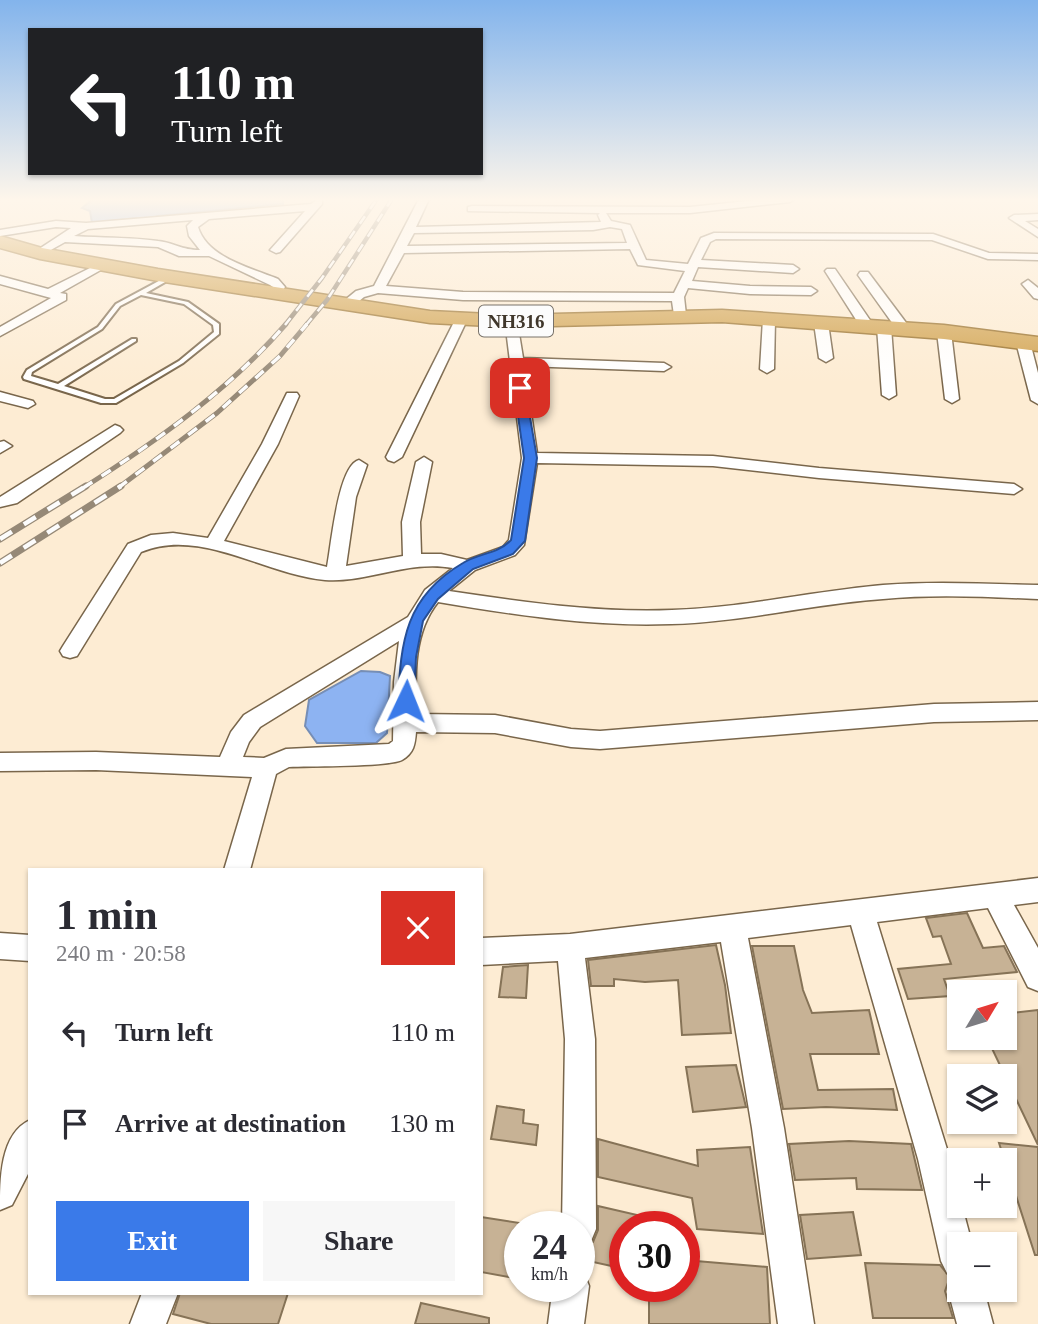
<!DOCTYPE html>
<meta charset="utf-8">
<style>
body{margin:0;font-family:Georgia,serif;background:#f7f7f7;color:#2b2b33;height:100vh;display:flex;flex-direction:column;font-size:26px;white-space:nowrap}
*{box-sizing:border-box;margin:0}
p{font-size:23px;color:#7c7c81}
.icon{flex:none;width:38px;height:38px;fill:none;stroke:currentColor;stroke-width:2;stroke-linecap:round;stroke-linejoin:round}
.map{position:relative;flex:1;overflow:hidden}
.drawer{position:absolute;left:28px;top:868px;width:455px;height:427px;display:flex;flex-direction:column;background:#fff;border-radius:0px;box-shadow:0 2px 5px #0004}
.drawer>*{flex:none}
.banner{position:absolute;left:28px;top:28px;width:455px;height:147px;border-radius:0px;box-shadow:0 2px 5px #0004;background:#202124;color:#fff;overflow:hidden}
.needle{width:46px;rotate:52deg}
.buttons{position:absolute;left:947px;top:980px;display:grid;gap:14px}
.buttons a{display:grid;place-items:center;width:70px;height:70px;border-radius:0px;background:#fff;box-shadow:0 2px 5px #0004;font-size:35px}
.speed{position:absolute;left:504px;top:1211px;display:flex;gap:14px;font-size:35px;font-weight:700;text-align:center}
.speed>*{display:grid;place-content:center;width:91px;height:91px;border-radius:50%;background:#fff;box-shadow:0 2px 5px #0004;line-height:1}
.speed small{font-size:18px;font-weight:400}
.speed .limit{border:10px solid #d22;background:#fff;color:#111}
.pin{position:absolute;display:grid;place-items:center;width:60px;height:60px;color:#fff;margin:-30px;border-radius:14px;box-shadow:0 4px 10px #0006}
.me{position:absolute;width:77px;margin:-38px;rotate:2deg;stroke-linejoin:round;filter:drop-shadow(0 0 5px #0008)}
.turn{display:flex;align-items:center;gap:24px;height:147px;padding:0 28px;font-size:32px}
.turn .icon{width:91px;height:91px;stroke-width:2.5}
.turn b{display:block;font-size:49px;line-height:60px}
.round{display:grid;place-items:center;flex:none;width:74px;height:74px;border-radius:0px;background:#f7f7f7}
.head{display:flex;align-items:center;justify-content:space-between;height:119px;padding:0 28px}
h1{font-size:42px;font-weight:700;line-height:52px}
.cta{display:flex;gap:14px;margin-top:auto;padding:14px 28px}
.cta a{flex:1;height:80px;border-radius:0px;background:#3a7ae9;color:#fff;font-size:28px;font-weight:700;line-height:80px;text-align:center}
.cta a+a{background:#f7f7f7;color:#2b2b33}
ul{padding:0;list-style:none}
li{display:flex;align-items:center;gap:21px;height:91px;padding:0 28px}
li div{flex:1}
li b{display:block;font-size:26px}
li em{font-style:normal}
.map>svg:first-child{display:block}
.water{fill:#8db3f2;stroke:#768eb6;stroke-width:2}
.building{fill:#c7b295;stroke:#867357;stroke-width:2}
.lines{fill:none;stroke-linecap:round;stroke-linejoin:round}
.service-casing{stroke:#79664b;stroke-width:4}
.minor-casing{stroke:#79664b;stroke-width:3}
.trunk-casing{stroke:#986f28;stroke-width:3}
.service{fill:#fff;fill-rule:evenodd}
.minor{fill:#fff;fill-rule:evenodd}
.trunk{fill:#d2a452;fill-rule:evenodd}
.rail-far2-casing{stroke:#968977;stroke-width:4.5}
.rail-far1-casing{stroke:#968977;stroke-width:5}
.rail-casing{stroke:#968977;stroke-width:7}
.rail-far2{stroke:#fcfcfc;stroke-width:2.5;stroke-dasharray:9;stroke-linecap:butt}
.rail-far1{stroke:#fcfcfc;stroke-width:3.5;stroke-dasharray:11;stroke-linecap:butt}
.rail{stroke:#fcfcfc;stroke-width:4.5;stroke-dasharray:14;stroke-linecap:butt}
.route{fill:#3a7ae9;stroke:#264f97;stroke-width:2}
.labels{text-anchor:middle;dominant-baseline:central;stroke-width:5;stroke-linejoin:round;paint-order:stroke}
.shield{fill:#fcfcfc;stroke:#78726a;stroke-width:2}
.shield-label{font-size:19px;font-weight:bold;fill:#40372b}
</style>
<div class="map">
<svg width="1038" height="1324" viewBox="0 0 1038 1324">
<rect width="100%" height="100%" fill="#fdecd3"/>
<path class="water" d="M93,199H283V204L157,216L152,220L136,218L92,223L90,211L82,208Z
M361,671L380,672L390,676L387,733L376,743H317L305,726L309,700Z"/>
<path class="building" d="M967,913L983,948L1004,946L1017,972L944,979L950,996L908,999L898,969L951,964L941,936L933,937L926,918Z
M716,945L725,985L731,1033L682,1035L678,980L645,982L614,979V986H591L588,960Z
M752,946H794L803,990L812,1013L869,1010L879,1054H810L818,1090L893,1089L897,1110L826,1107L783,1109Z
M528,965L526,998L499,997L503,967Z
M1038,1010V1145L987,1038H1004V1014Z
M736,1065L746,1107L693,1112L686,1067Z
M497,1106L524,1110L523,1123L538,1125L536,1145L491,1139Z
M598,1139L698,1166L697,1150L750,1147L763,1234L697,1229L692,1198L598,1177Z
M849,1141L911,1144L922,1190L857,1189L856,1178L795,1180L789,1144Z
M999,1143L1038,1147V1255H1035Z
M598,1206L663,1221V1227H625V1269L584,1260L585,1246L593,1242L598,1230Z
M853,1212L861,1255L807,1259L800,1215Z
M481,1217L520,1223V1279L481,1272Z
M684,1260L767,1267L770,1324H649V1286H684Z
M865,1263L940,1265L950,1277L945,1291L953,1318H873Z
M180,1293H288L278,1324H211L173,1314Z
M421,1303L489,1318V1324H415Z"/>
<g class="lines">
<g class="service-casing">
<path id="service" d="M170,275L173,277L172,278L146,293L188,302L219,324V334L183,363L116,403H101L24,379L23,377L27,370L98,327L116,304ZM141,295L184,304L213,325L214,332L179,361L114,399H105L64,386L136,341V339H132L58,384L31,376L32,372L102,329L120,306Z"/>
</g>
<g class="minor-casing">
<path id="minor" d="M318,199L322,200V204L280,252L276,253L270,250L305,211L209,219L198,227C207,258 252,268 278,279L285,287L279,296L275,297L269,293L273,287L270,285L209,256H179L158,247L65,242L40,256L36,255V251L71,228L56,227L0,236V230L56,221L86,223L311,204ZM193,220L187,226L189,236L200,250C181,250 175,243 158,241C130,237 101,238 74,236L88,229Z
M419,199H429L416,227L601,222L598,215L600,213L468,211V207L472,206L690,207L766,199H795L790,202L690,213H606L611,221L630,225L646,260L688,264L701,238L714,233L933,234L989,253L1038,254V260L988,259L932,240L716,239L710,242L701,260L793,265L799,269L793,273L698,267L692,281L750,286L811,287L817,291L811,295L750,294L688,288L684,297L686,315L680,319L674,315L672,301L463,300L378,293L364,297L353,306H345V300L356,291L374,286ZM610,227L622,229L627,243L407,246L414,233L593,230ZM630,249L638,265L685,271L674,293L463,292L386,286L404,253Z
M1038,214V220L1025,221L1038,229V237L1009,218L1014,215Z
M102,262L108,265L106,267L60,293L66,294V300L0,336V327L51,298L0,284V276L48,289Z
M827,269H835L874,326L872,329H862L825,271Z
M860,272H868L910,328L908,331H898L858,275Z
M1028,280L1038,288V299L1034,298L1022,284Z
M769,315L775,319L774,369L767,373L760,369L763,319Z
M461,316L467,320L402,457L394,462L388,460L386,457L455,320Z
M511,317L517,321L523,358L664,363L671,367L664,371L524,366L537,453L713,456L819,468L1014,484L1022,489L1014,494L819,478L713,466L537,463L524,545L515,555L475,570L449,591C523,602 597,613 672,610C743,608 813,591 883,585C935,581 987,584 1038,585V599C987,597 935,594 883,599C812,604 743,622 671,624C593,627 515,615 438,602C413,633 415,676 416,714L495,715L571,729L600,731L934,704L1038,702V720L934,722L600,749L571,747L495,733L416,732C415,744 414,753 402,760C388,767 310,766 289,767L276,774L250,870H224L252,777L96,770L0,771V753L96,752L220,757L231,732L244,715L408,617L425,590L453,568C406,560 368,583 325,580C265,575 201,527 141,552L77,656L70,658L63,656L60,651L63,646L128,544L151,535L173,533L208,538L262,444L287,393H297L299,396L278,444L224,541L327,567C331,547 338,465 359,460L367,465L356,497L346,566L403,556L402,522L416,462L424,457L432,462L420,522L421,554H441L467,560L503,547L509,540L522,458L505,321ZM399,641L394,682L393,741L389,744L286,749L264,758L243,757L249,742L260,727Z
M821,319L828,323L833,358L826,362L819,358L814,323Z
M884,323L891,327L896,395L889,399L882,395L877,327Z
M944,328L951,332L959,399L952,403L945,399L937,332Z
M1023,338L1030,342L1038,373V404L1031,400L1016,342Z
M0,392L33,401L35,404L28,408L0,401Z
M115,425L120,427L123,430L120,433L17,503L0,507V497Z
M4,441L12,446L0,453V442Z
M1038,878V902L1014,905L1038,948V991L1028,987L988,908L877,922L950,1159L959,1193V1206H962L972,1244H959V1290H984L993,1324H957L948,1290L955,1277L947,1273L941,1261L918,1159L851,925L748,938L784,1128L814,1324H778L752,1128L721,942L585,958L595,1039L596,1229L591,1241L579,1246V1227H562L565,1039L558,961L481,965V938L570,934Z
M0,933L30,935V961L0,959Z
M30,1120V1170L12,1205L0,1210C0,1179 0,1134 30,1120Z
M579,1272L584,1273L589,1286L584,1324H548L553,1286H579Z
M142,1293H178L166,1324H130Z"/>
</g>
<g class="trunk-casing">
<path id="trunk" d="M0,236L42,248L158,269L430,311L511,315L722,310L944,325L1038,337V351L944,339L722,322L511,327L430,323L158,281L40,259L0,248Z"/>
</g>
<use href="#service" class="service"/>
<use href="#minor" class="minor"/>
<use href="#trunk" class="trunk"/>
<g class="rail-far2-casing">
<path id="rail-far2" d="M285,325L322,278L377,199
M306,325L327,300L392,199"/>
</g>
<g class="rail-far1-casing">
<path id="rail-far1" d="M83,488C157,441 229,390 286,324
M118,488L217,413L280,356L307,324"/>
</g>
<g class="rail-casing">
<path id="rail" d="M0,539L86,486
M0,563L121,486"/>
</g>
<use href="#rail-far2" class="rail-far2"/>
<use href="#rail-far1" class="rail-far1"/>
<use href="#rail" class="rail"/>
</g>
<linearGradient id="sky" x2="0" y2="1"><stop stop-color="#83b4ec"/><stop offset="0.52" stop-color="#fef6eb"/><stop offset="1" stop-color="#fef6eb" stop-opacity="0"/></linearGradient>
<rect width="1038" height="384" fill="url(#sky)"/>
<path class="route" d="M520,384L525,388L537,458L525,541L513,554L473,569L438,599L423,621L416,657L414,701L406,708L400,706L398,701C401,641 405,597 463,563C479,553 498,554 511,540L524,458L514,388Z"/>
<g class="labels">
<rect class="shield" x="479" y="305.5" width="74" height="31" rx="5"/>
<g class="shield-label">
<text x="516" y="321">NH316</text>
</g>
</g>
</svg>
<div class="buttons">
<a><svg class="needle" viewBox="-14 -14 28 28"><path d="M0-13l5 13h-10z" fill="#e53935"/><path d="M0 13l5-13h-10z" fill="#7c7c81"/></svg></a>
<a><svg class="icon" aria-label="layers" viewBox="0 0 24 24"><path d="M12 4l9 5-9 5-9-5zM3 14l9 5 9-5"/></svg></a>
<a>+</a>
<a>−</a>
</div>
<div class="speed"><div>24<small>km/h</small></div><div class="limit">30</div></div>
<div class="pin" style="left:520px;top:388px;background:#d93025"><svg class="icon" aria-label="arrive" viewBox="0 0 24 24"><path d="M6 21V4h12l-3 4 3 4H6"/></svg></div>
<svg class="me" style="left:406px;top:701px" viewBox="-20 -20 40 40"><path d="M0-17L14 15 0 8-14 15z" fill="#3a7ae9" stroke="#fff" stroke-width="4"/></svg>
<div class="banner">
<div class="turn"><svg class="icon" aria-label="left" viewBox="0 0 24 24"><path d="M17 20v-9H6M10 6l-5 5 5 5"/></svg><div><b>110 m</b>Turn left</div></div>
</div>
<section class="drawer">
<div class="head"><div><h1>1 min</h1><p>240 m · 20:58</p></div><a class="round" style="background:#d93025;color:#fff"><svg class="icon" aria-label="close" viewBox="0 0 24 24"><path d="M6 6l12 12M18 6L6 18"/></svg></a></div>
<ul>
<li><svg class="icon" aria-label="left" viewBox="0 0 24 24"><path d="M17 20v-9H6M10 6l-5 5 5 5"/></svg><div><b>Turn left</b></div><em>110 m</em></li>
<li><svg class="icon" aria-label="arrive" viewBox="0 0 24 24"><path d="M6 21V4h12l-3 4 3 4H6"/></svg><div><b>Arrive at destination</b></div><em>130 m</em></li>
</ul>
<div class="cta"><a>Exit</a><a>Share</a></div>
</section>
</div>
